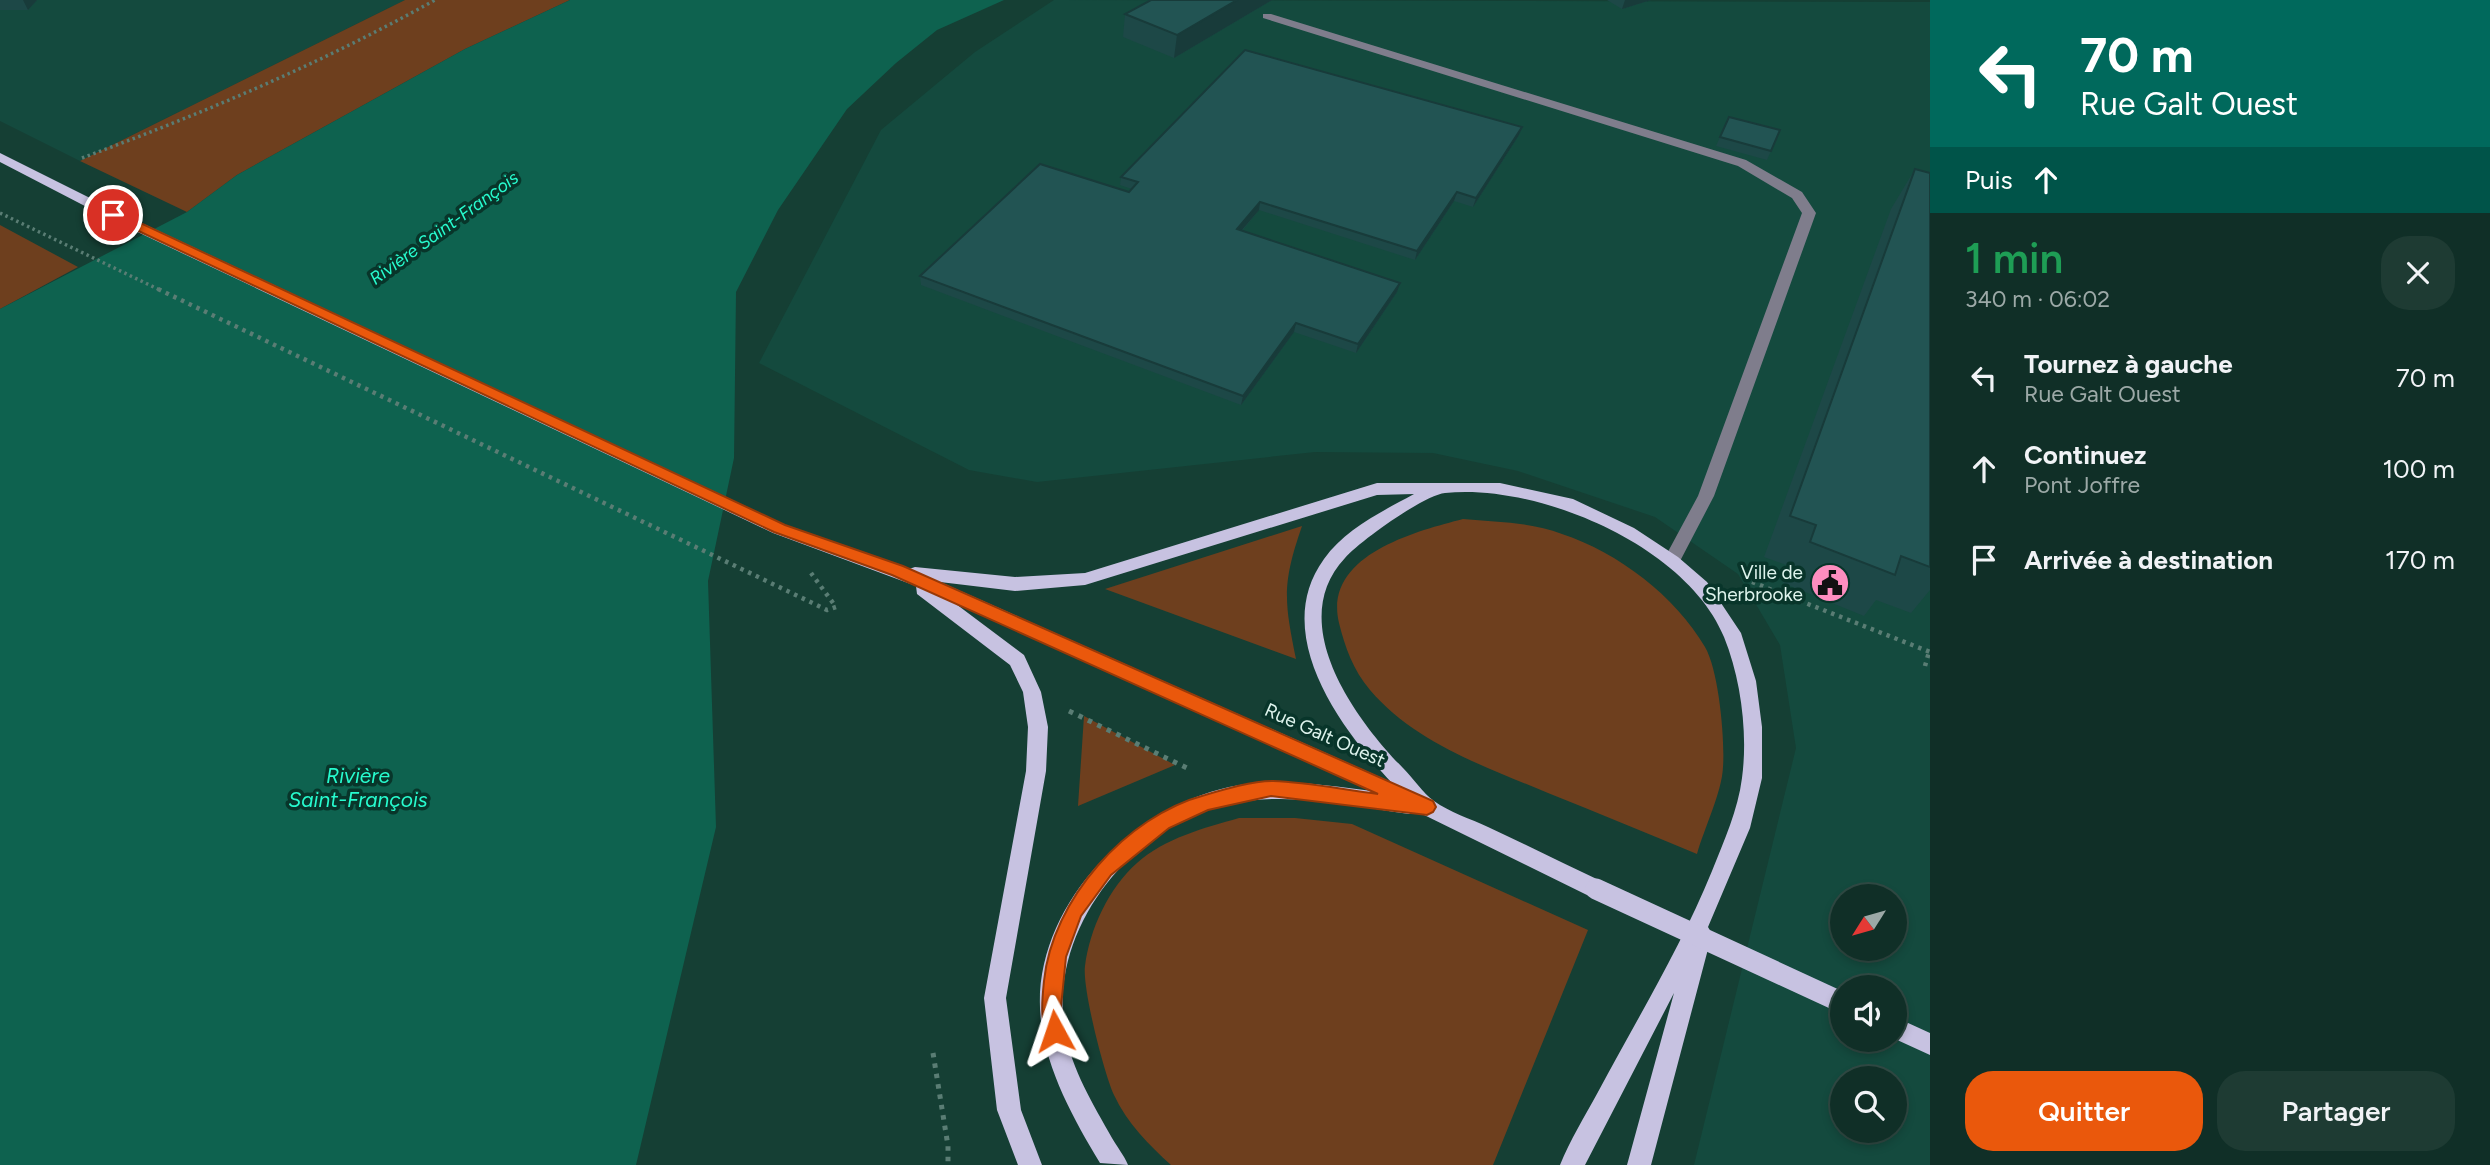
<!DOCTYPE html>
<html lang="fr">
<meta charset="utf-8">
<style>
body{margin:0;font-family:Figtree,sans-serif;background:#1e3b33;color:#f1f3f6;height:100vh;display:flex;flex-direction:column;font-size:26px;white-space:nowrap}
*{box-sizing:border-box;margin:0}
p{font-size:23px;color:#9ca9a7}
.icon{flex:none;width:38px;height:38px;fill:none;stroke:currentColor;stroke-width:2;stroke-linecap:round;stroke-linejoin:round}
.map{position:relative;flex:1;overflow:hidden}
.side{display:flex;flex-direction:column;background:#102f27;width:560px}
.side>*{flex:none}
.guide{background:#00695c;color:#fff;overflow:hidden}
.needle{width:46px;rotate:233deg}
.tools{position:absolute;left:1830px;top:884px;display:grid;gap:14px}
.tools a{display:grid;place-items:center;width:77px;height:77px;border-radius:50%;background:#102f27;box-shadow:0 4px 10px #0003,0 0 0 2px #304a44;font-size:35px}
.pin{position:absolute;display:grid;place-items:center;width:60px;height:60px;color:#fff;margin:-30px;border:4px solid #fff;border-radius:50%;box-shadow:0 2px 7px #0007}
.me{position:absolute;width:77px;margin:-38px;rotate:355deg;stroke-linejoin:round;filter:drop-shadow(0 0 5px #0008)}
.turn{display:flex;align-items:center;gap:24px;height:147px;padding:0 35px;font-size:32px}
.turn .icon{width:91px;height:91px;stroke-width:2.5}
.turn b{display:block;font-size:49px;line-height:60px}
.then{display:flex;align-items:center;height:66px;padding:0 35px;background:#0003;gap:14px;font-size:26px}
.round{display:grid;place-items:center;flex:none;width:74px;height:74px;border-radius:28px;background:#1e3b33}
.summary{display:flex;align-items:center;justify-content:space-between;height:119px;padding:0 35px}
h1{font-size:42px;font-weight:600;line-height:52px;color:#1e9e55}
.primary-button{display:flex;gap:14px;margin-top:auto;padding:14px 35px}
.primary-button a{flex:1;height:80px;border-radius:28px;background:#ea580c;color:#fff;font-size:28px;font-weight:600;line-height:80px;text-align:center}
.primary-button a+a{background:#1e3b33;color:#f1f3f6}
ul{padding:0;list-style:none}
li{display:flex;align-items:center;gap:21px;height:91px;padding:0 35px}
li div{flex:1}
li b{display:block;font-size:26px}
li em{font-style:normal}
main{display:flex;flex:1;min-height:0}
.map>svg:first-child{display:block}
.built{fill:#144a3e;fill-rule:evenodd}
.green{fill:#6e3f1e}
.water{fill:#0e624f}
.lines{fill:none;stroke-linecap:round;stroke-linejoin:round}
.path-far2{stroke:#5a7d74;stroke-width:3.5;stroke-dasharray:2.5 3.5;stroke-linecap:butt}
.path-far1{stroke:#5a7d74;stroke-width:4.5;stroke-dasharray:3.5 5;stroke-linecap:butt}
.path{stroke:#5a7d74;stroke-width:5;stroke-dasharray:4.5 6;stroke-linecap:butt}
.minor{fill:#7f7d8c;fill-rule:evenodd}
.major{fill:#c7c2e1;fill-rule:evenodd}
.major-bridge{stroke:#c7c2e1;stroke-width:21}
.wall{fill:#1d4847}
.shaded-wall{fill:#183b3a}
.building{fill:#225453;stroke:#183b3a;stroke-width:2}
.route{fill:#ea580c;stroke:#983908;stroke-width:2}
.labels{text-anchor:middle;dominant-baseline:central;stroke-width:7;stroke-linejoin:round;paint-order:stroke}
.far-water-label{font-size:18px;font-style:italic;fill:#27fbce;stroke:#08352a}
.poi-label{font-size:19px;fill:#def4ed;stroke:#08352a;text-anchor:end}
.street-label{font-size:19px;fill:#def4ed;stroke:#08352a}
.water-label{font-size:21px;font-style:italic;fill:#27fbce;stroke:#08352a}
</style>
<main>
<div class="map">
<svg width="1930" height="1165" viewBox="0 0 1930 1165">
<rect width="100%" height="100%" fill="#153f34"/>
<path class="built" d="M0,0H405L80,161L0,121Z
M1054,0L1930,2V1165H1694L1796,748L1780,645L1738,574L1655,517L1518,471L1433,453L1315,452L1037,482L969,470L759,363L881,130L975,52ZM1843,896H1895V948H1843ZM1843,987H1895V1040H1843ZM1843,1078H1895V1130H1843Z"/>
<path class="green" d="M405,0H570L465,49L237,175L187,212L80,161Z
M0,225L78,267L0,309Z
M1463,519C1496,522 1531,522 1562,534C1619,553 1675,596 1705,647C1719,671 1725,740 1723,767C1722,792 1704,829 1697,854C1647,833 1598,813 1548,793C1486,767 1415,743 1370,690C1353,670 1345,647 1339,623C1323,556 1413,532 1463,519Z
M1302,526C1282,584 1284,600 1296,659L1105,589Z
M1084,716L1175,765L1078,806Z
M1239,818H1295L1352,824L1588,930L1493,1165H1171C1149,1145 1127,1123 1114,1095C1104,1073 1082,988 1085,966C1090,928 1109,888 1137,863C1165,838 1204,828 1239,818Z"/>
<path class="water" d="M570,0H1004L937,30L896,63L847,109L778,210L736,292L734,458L708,581L716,827L636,1165H0V309L187,212L237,175L465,49Z"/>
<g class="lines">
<path class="path-far2" d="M82,158C204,113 322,63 435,0
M0,213L162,291"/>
<path class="path-far1" d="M158,289L827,610L836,607L811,573
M1752,582L1930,652
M1925,666L1929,652"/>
<path class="path" d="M1069,711L1191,770
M933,1053L948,1146V1165"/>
<path class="minor" d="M1263,14H1271L1746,160L1802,192L1816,213L1714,496L1678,565L1672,567L1663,561L1698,496L1802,213L1792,198L1738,166L1263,18Z"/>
<path class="major" d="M0,153L118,212L785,525L909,569L915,567L1015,577L1085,573L1377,483H1500L1573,499L1634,528L1678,557L1707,582L1741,633L1756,681L1762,727V778L1750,828L1708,927L1712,934L1651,1165H1627L1674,993L1585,1165H1560C1570,1140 1585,1116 1598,1092C1637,1019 1681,947 1712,871C1724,841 1738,810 1742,778C1748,733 1741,679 1724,637C1687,546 1538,483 1445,493C1424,495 1360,541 1345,558C1284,623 1356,720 1403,768C1413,778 1423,793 1434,801C1449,812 1471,819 1488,827C1527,845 1565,864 1603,882L1607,889L1603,896L1596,898L1589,896L1416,811L1409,814C1351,806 1289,791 1230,804C1132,824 1047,930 1065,1032C1072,1070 1093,1104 1112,1138C1117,1147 1124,1155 1128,1165L1100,1163C1074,1120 1047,1071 1041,1021C1028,912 1128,809 1229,787C1275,777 1325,785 1372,791L956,604L1024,655L1041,692L1048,727L1046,771L1006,998L1021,1110L1042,1165H1018L997,1110L984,998L1026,771L1028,727L1023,692L1010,665L917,594L916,586L773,533L108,218L0,162ZM1414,494C1383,511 1345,529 1324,559C1270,633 1340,728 1391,782L940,582L1015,591L1085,585L1377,495Z
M1895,1017L1930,1033V1055L1895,1039Z"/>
<path class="major-bridge" d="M1596,889L1843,1003"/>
</g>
<path class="wall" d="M0,0H37L28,10H0Z
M1272,0L1174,58L1123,37L1125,14Z
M1607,0H1651L1622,9Z
M1729,117L1780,130L1767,160L1716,146Z
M1522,127L1519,135L1473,207L1454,201L1415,260L1259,210L1242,231L1397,292L1356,353L1294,332L1241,405L921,285L920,276L1129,192L1132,189L1120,185L1121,177Z
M1915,169L1930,173V590L1911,613L1876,600L1864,616L1783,583L1789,566L1764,557L1891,209Z"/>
<path class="shaded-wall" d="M23,0H37L28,10Z
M1237,0H1272L1174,58L1177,35Z
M1625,0H1651L1622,9Z
M1522,127L1519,135L1473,207L1476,198Z
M1457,192L1454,201L1415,260L1417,251Z
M1260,202L1259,210L1235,238L1237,229Z
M1400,283L1397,292L1356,353L1358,344Z
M1296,323L1294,332L1241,405L1243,396Z"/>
<path class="building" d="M1151,0H1237L1177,35L1125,14Z
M1245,50L1522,127L1476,198L1457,192L1417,251L1260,202L1237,229L1400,283L1358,344L1296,323L1243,396L920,276L1040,164L1129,192L1138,182L1121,177Z
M1729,117L1780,130L1771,151L1720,137Z
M1915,169L1930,173V567L1901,556L1895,575L1810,542L1816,525L1790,516Z"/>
<path class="route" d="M109,212H117L785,525L903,566L1433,801L1436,807L1433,812L1427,815L1271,796L1208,810L1169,828L1111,875L1081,916L1066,957L1061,1007L1066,1031L1063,1038L1055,1041L1048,1038C1040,1019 1042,1001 1044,981C1052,900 1126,816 1205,795C1225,789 1252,781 1273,781C1308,782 1344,790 1378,794L892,575L774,532L109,217Z"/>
<defs>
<g id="civic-disc" transform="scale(2.0125)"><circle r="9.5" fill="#fd8ebf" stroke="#08352a"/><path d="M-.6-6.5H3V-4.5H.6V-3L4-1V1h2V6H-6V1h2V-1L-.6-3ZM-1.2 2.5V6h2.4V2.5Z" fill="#111"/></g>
</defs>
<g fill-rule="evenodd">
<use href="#civic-disc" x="1830" y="583"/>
</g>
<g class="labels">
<g class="far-water-label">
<text transform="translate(444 228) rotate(-36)">Rivière Saint-François</text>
</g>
<g class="poi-label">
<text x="1803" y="572">Ville de<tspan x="1803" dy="22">Sherbrooke</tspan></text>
</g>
<g class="street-label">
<text transform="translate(1325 735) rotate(24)">Rue Galt Ouest</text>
</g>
<g class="water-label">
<text x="358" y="775">Rivière<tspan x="358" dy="24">Saint-François</tspan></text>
</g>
</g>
</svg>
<div class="tools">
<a><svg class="needle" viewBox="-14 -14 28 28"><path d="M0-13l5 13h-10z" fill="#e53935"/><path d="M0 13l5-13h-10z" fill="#9ca9a7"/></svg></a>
<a><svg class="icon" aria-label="sound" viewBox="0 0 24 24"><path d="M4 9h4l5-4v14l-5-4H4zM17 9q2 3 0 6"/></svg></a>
<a><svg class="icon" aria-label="search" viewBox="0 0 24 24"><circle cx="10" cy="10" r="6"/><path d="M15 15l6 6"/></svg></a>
</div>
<div class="pin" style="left:113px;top:215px;background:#d93025"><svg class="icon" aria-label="arrive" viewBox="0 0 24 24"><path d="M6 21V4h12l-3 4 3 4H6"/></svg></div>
<svg class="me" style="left:1055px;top:1031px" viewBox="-20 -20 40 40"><path d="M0-17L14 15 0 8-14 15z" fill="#ea580c" stroke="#fff" stroke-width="4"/></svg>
</div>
<section class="side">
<div class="guide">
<div class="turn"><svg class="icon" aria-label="left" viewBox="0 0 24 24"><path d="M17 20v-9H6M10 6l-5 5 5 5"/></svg><div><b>70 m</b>Rue Galt Ouest</div></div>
<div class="then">Puis<svg class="icon" aria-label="ahead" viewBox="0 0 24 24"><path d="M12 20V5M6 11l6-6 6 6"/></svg></div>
</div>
<div class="summary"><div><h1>1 min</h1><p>340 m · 06:02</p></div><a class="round"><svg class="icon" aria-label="close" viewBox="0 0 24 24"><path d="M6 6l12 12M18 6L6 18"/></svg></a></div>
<ul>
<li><svg class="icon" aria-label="left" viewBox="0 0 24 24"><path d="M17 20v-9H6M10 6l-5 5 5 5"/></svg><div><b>Tournez à gauche</b><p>Rue Galt Ouest</p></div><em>70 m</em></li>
<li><svg class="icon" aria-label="ahead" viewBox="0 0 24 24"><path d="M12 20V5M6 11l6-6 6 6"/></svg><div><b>Continuez</b><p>Pont Joffre</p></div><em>100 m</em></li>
<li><svg class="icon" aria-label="arrive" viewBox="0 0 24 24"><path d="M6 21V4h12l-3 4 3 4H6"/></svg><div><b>Arrivée à destination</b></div><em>170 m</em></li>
</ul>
<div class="primary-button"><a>Quitter</a><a>Partager</a></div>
</section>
</main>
